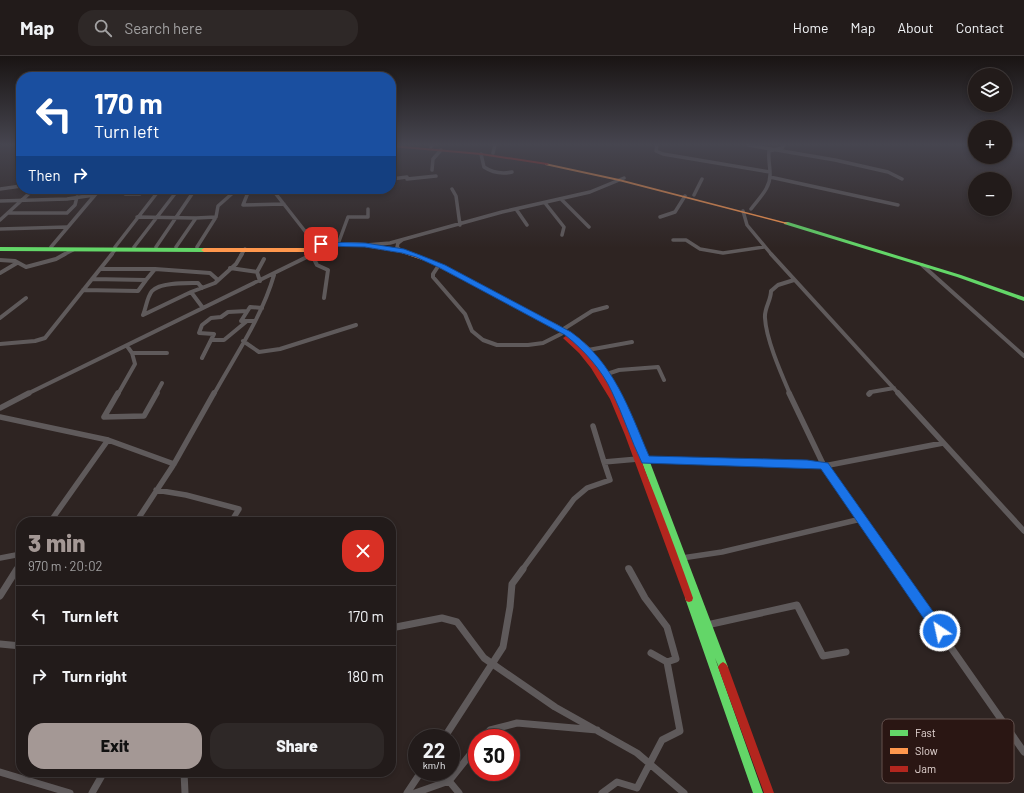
<!DOCTYPE html>
<meta charset="utf-8">
<style>
body{margin:0;font-family:Barlow,sans-serif;background:#2e2827;color:#f1f3f6;height:100vh;display:flex;flex-direction:column;font-size:15px;white-space:nowrap}
*{box-sizing:border-box;margin:0}
p{font-size:13px;color:#a2a1a2}
.icon{flex:none;width:22px;height:22px;fill:none;stroke:currentColor;stroke-width:2;stroke-linecap:round;stroke-linejoin:round}
.map{position:relative;flex:1;overflow:hidden}
.side{position:absolute;left:16px;top:461px;width:380px;height:260px;display:flex;flex-direction:column;background:#221b1a;border-radius:16px;box-shadow:0 2px 6px #0003,0 0 0 1px #3f3939}
.side>*{flex:none}
.guide{position:absolute;left:16px;top:16px;width:380px;height:122px;border-radius:16px;box-shadow:0 2px 6px #0003,0 0 0 1px #3f3939;background:#1a4fa0;color:#fff;overflow:hidden}
.tools{position:absolute;left:968px;top:12px;display:grid;gap:8px}
.tools a{display:grid;place-items:center;width:44px;height:44px;border-radius:50%;background:#221b1a;box-shadow:0 2px 6px #0003,0 0 0 1px #3f3939;font-size:20px}
.speed{position:absolute;left:408px;top:673px;display:flex;gap:8px;font-size:20px;font-weight:700;text-align:center}
.speed>*{display:grid;place-content:center;width:52px;height:52px;border-radius:50%;background:#221b1a;box-shadow:0 2px 6px #0003,0 0 0 1px #3f3939;line-height:1}
.speed small{font-size:10px;font-weight:400}
.speed .limit{border:6px solid #d22;background:#fff;color:#111}
.pin{position:absolute;display:grid;place-items:center;width:34px;height:34px;color:#fff;margin:-17px;border-radius:8px;box-shadow:0 2px 6px #0006}
.me{position:absolute;width:44px;margin:-22px;rotate:326deg;stroke-linejoin:round;filter:drop-shadow(0 0 3px #0008)}
.turn{display:flex;align-items:center;gap:14px;height:84px;padding:0 12px;font-size:18px}
.turn .icon{width:52px;height:52px;stroke-width:2.5}
.turn b{display:block;font-size:28px;line-height:34px}
.then{display:flex;align-items:center;height:38px;padding:0 12px;background:#0003;gap:8px;font-size:15px}
.round{display:grid;place-items:center;flex:none;width:42px;height:42px;border-radius:16px;background:#2e2827}
.headline{display:flex;align-items:center;justify-content:space-between;height:68px;padding:0 12px}
h1{font-size:24px;font-weight:800;line-height:30px;color:#a49895}
.primary-button{display:flex;gap:8px;margin-top:auto;padding:8px 12px}
.primary-button a{flex:1;height:46px;border-radius:16px;background:#a49895;color:#111;font-size:16px;font-weight:800;line-height:46px;text-align:center}
.primary-button a+a{background:#2e2827;color:#f1f3f6}
ul{padding:0;list-style:none}
li{display:flex;align-items:center;gap:12px;height:60px;padding:0 12px;border-top:1px solid #3f3939}
li div{flex:1}
li b{display:block;font-size:15px}
li em{font-style:normal}
header{display:flex;align-items:center;gap:24px;box-sizing:border-box;height:56px;padding:0 20px;background:#221b1a;border-bottom:1px solid #3f3939}
header strong{font-size:19px}
nav{display:flex;gap:22px;margin-inline-start:auto;font-size:14px}
.search{width:280px;height:36px;background:#2e2827;display:flex;align-items:center;gap:10px;box-sizing:border-box;padding:0 14px;border-radius:16px;color:#a2a1a2;font-size:15px}
.map>svg:first-child{display:block}
.lines{fill:none;stroke-linecap:round;stroke-linejoin:round}
.street-far3{stroke:#5f5a5b;stroke-width:3.5}
.street-far2{stroke:#5f5a5b;stroke-width:4}
.street-far1{stroke:#5f5a5b;stroke-width:5.5}
.street{stroke:#5f5a5b;stroke-width:7}
.fast{fill:#63d668;fill-rule:evenodd}
.slow{fill:#ff974d;fill-rule:evenodd}
.jam{fill:#b3261e;fill-rule:evenodd}
.route{fill:#1a73e8;stroke:#114b97}
.key{fill:#2a1613;stroke:#62504d;stroke-width:1}
.key-label{font-size:11px;fill:#e4d6d3}
</style>
<header>
<strong>Map</strong>
<div class="search"><svg class="icon" aria-label="search" viewBox="0 0 24 24"><circle cx="10" cy="10" r="6"/><path d="M15 15l6 6"/></svg>Search here</div>
<nav><a>Home</a><a>Map</a><a>About</a><a>Contact</a></nav>
</header>
<div class="map">
<svg width="1024" height="737" viewBox="0 0 1024 737">
<rect width="100%" height="100%" fill="#2e2422"/>
<g class="lines">
<path class="street-far3" d="M657,89L656,95L663,98L770,116
M748,89L835,104L888,116L902,123
M431,91L432,89
M493,97L495,89
M481,98L484,111C493,117 502,118 512,116
M432,114L433,103L441,94
M770,121L898,149
M391,123L407,121
M407,123L436,120
M0,133L21,130
M129,133L125,138H140L144,133
M272,133L308,179L318,187
M452,133L456,140L460,169
M276,137L298,133
M247,139L243,149L284,148
M694,139L702,123
M561,143L589,171
M0,145L67,143L94,139
M545,147L564,171L562,179
M516,153L527,169
M751,153C759,142 771,132 770,117C770,109 768,103 769,95L782,92L784,89
M743,155L747,169L772,199
M9,157H67L75,149L77,141
M137,161L196,162
M660,161L675,156L685,140
M0,164L34,133
M0,173L67,171
M402,184L398,187L397,191L403,196
M673,184H686L700,193L723,197L764,191
M338,188L348,161H368V153
M366,189L390,187L502,156L590,136L624,122
M51,191L100,133
M115,191L160,133
M134,191L177,135H235L239,133
M156,191L194,135
M176,191L196,162L216,161
M197,191L216,161L218,150L235,135
M63,199L73,194
M111,199L115,194
M241,199L245,193
M312,199L315,194"/>
<path class="street-far2" d="M771,198L899,338
M312,199L317,209L328,214L324,242
M0,204L15,205L26,211L56,203L65,198
M922,209L1024,300
M230,212L257,216L260,225
M437,212L433,218V221L465,258L472,275L483,284L497,289H528L543,287L561,278
M100,213H155L210,217L218,224
M257,216L264,203
M0,217L17,207
M92,223L146,224L155,213
M83,234L138,235L146,224
M191,236L203,252
M143,259L191,236L215,227L236,208L242,198
M143,259C146,252 147,241 152,235C160,226 187,227 198,227L202,232
M0,262L26,242
M255,265H241L250,251L262,252
M562,274L592,255L607,251
M211,284H224L247,265
M243,285L259,296L280,293L356,269
M0,288L35,285L45,282L112,198
M588,294L632,286
M132,297H167
M202,302L214,278L199,277L202,269L211,262L221,261L228,256L247,255
M607,318L619,314L658,311L664,324
M27,338L313,198
M118,338L135,308L132,297L127,290
M156,338L162,327
M214,338C235,300 262,261 274,219
M790,338C781,317 766,283 765,262C764,252 771,245 771,235L778,229L794,224
M869,338L871,336L894,332"/>
<path class="street-far1" d="M118,337L104,361L144,360L157,337
M789,337L824,410L897,514
M898,337L1024,475
M869,338L870,337
M0,352L29,337
M0,361L108,384L174,408
M593,370L604,406L638,403L699,406H757L824,410L943,387
M156,434L186,439L239,453L231,466
M50,466L108,384
M136,466L174,408L214,337
M0,502L21,498
M682,502L722,496L861,463
M628,512L629,514
M17,514L21,507
M522,514L574,443L587,432L610,424L604,406"/>
<path class="street" d="M629,513L645,542L667,571L676,603L667,606
M896,513L1024,696
M0,540L17,513
M707,569L797,549L823,600L846,596
M391,572L442,562L457,566L484,602L555,651L637,697L684,737
M0,588L21,590
M444,682L503,591L510,551L512,528L523,513
M483,682L490,674L517,667L597,674
M0,716L70,737
M184,716L185,737
M449,725L459,737
M92,737L104,716
M407,737L421,716
M415,737L449,725L477,690
M602,737L617,726L637,732L662,684L680,675L667,606L651,597"/>
<path class="fast" d="M784,166H788L961,219L1024,241V245L957,221L784,168Z
M0,191L204,192L207,194L204,196L0,195Z
M608,321H610L613,323L640,380L728,611L726,614L723,616L720,614L715,602L763,737H753L685,542L686,539L689,538L691,539L632,380L607,323Z"/>
<path class="slow" d="M545,107L619,123L788,167L786,168L619,125L545,109Z
M316,185L365,187L403,194L432,204L558,269L580,283L590,292L613,323L610,325H608L586,296L576,285L554,271L428,206L402,197L365,191L324,190V192L335,190L338,192L335,194L317,196H204L201,194L204,192H307L308,189ZM317,189L319,190L316,192H313Z"/>
<path class="jam" d="M391,89L481,97L547,107L549,108L547,109L481,99L391,91Z
M566,280L568,281C578,289 588,298 596,309C621,342 633,383 648,422C664,462 679,502 693,542L692,545L689,546L686,545L685,542L625,379L610,343L591,312L579,297L564,283L563,282Z
M723,606L726,608L728,611L774,737H764L718,611L720,608Z"/>
</g>
<linearGradient id="sky" x2="0" y2="1"><stop stop-color="#191413"/><stop offset="0.46" stop-color="#46454f"/><stop offset="1" stop-color="#46454f" stop-opacity="0"/></linearGradient>
<rect width="1024" height="192" fill="url(#sky)"/>
<path class="route" d="M318,186L365,187L404,193L420,199L445,209L571,276C614,307 629,353 649,400L807,404L828,407L944,571L946,575L944,579L940,581L935,579L821,413L642,407C631,384 623,359 612,336C602,314 584,294 565,279L440,212L416,201L402,197L365,191L321,190L317,188Z"/>
<rect x="882" y="663" width="132" height="64" rx="6" class="key"/>
<rect x="890" y="674" width="18" height="6" fill="#63d668"/>
<rect x="890" y="692" width="18" height="6" fill="#ff974d"/>
<rect x="890" y="710" width="18" height="6" fill="#b3261e"/>
<g class="key-label">
<text x="915" y="681">Fast</text>
<text x="915" y="699">Slow</text>
<text x="915" y="717">Jam</text>
</g>
</svg>
<div class="tools">
<a><svg class="icon" aria-label="layers" viewBox="0 0 24 24"><path d="M12 4l9 5-9 5-9-5zM3 14l9 5 9-5"/></svg></a>
<a>+</a>
<a>−</a>
</div>
<div class="speed"><div>22<small>km/h</small></div><div class="limit">30</div></div>
<div class="pin" style="left:321px;top:188px;background:#d93025"><svg class="icon" aria-label="arrive" viewBox="0 0 24 24"><path d="M6 21V4h12l-3 4 3 4H6"/></svg></div>
<svg class="me" style="left:940px;top:575px" viewBox="-20 -20 40 40"><circle r="17" fill="#1a73e8" stroke="#fff" stroke-width="3"/><path d="M0-11L8 9 0 5-8 9z" fill="#fff"/></svg>
<div class="guide">
<div class="turn"><svg class="icon" aria-label="left" viewBox="0 0 24 24"><path d="M17 20v-9H6M10 6l-5 5 5 5"/></svg><div><b>170 m</b>Turn left</div></div>
<div class="then">Then<svg class="icon" aria-label="right" viewBox="0 0 24 24"><path d="M7 20v-9h11M14 6l5 5-5 5"/></svg></div>
</div>
<section class="side">
<div class="headline"><div><h1>3 min</h1><p>970 m · 20:02</p></div><a class="round" style="background:#d93025;color:#fff"><svg class="icon" aria-label="close" viewBox="0 0 24 24"><path d="M6 6l12 12M18 6L6 18"/></svg></a></div>
<ul>
<li><svg class="icon" aria-label="left" viewBox="0 0 24 24"><path d="M17 20v-9H6M10 6l-5 5 5 5"/></svg><div><b>Turn left</b></div><em>170 m</em></li>
<li><svg class="icon" aria-label="right" viewBox="0 0 24 24"><path d="M7 20v-9h11M14 6l5 5-5 5"/></svg><div><b>Turn right</b></div><em>180 m</em></li>
</ul>
<div class="primary-button"><a>Exit</a><a>Share</a></div>
</section>
</div>
